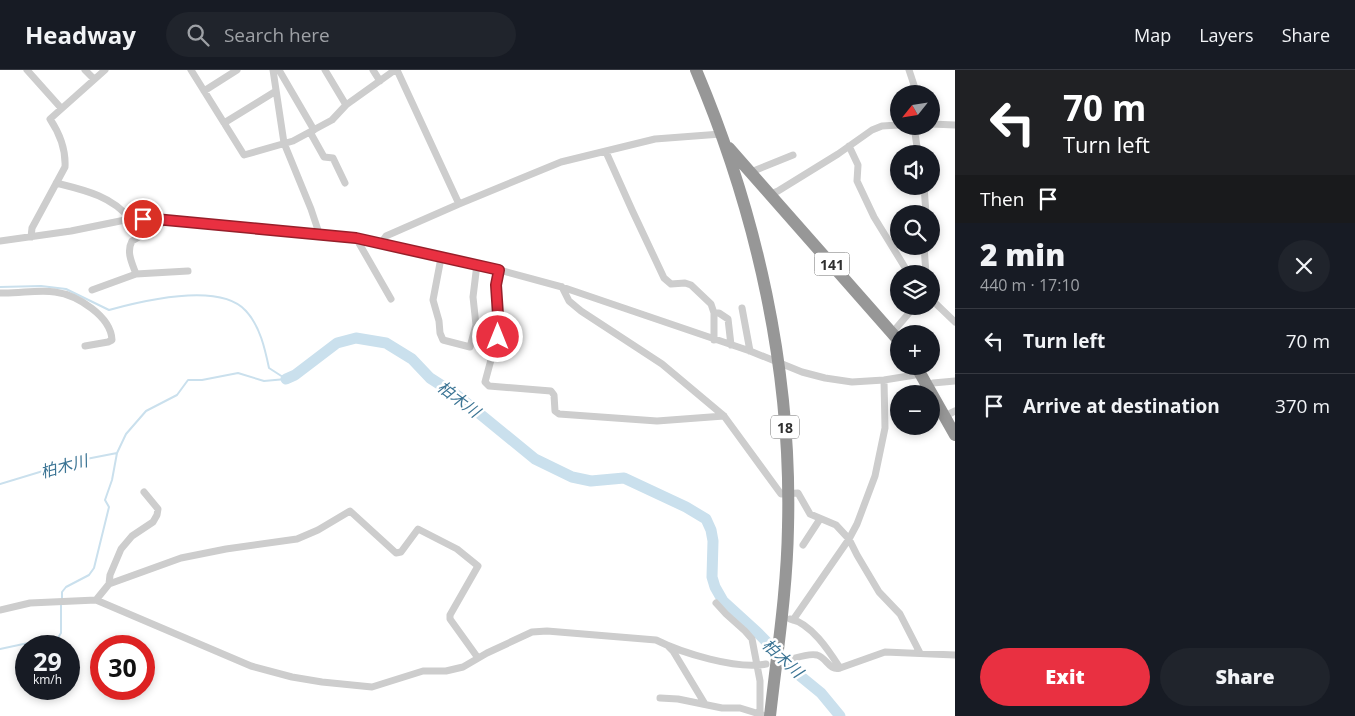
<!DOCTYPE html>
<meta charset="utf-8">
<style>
body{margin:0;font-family:"Open Sans","Noto Sans JP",sans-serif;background:#20242c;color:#f1f3f6;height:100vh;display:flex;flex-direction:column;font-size:19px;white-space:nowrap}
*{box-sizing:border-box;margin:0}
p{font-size:16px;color:#9ea1a6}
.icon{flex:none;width:28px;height:28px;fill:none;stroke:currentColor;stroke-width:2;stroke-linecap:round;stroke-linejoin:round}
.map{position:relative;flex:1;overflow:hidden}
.drawer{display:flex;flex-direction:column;background:#171b24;width:400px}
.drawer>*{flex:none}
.hud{background:#202124;color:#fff;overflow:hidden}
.needle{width:32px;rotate:240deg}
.buttons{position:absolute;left:890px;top:15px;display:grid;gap:10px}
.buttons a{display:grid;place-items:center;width:50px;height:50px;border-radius:50%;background:#171b24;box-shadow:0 2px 8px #0003;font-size:25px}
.speed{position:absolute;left:15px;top:565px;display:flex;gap:10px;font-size:25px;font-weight:700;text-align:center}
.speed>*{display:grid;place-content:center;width:65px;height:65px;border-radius:50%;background:#171b24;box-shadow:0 2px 8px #0003;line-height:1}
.speed small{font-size:12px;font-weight:400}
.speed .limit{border:8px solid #d22;background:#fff;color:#111}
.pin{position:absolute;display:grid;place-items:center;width:42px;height:42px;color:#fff;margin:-21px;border:2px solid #fff;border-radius:50%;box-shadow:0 1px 5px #0007}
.me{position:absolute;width:55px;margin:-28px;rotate:0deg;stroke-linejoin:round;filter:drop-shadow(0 0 4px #0008)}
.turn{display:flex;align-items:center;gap:18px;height:105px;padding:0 25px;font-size:22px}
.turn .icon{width:65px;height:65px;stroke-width:2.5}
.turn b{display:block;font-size:35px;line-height:42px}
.then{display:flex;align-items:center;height:48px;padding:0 25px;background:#0003;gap:10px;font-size:19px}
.round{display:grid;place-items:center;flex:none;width:52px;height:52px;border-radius:26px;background:#20242c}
.head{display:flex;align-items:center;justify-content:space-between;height:85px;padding:0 25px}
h1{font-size:30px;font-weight:800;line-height:38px}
.action{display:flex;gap:10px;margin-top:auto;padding:10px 25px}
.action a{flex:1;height:58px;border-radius:30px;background:#e93041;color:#fff;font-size:20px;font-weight:800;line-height:58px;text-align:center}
.action a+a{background:#20242c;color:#f1f3f6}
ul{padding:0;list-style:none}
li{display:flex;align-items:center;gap:15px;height:65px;padding:0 25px;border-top:1px solid #363941}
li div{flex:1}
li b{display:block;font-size:19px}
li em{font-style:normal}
header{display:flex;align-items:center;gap:30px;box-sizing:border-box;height:70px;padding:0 25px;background:#171b24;border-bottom:1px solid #363941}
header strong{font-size:24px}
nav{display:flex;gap:28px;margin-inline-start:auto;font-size:18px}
.search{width:350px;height:45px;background:#20242c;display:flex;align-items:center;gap:12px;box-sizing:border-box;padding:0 18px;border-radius:28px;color:#9ea1a6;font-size:19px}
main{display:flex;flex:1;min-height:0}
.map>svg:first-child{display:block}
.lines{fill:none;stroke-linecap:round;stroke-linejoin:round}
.stream{stroke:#cae0ed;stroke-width:2}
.river{stroke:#cae0ed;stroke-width:11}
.street{stroke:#cdcdcd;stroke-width:7}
.highway{stroke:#979797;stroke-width:12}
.route-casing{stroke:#971f2a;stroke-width:12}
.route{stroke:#e93041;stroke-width:9}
.labels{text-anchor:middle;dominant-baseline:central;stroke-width:5;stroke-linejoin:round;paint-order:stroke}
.shield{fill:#fff;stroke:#6e6e6e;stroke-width:1}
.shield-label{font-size:14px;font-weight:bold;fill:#303030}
.water-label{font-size:16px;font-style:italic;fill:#3b7494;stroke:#fff}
</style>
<header>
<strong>Headway</strong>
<div class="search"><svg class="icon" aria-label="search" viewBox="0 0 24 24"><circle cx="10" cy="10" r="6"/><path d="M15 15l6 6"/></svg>Search here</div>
<nav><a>Map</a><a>Layers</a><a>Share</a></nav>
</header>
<main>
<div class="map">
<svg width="955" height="646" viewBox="0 0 955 646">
<rect width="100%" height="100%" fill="#fff"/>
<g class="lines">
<path class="stream" d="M0,217L41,216L66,219L109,240C142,231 220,212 246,241C260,256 265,279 269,298L286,309
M0,414L76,391L117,383L126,364L146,341L177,325L188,310H202L238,303L264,311L286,309
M62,530V522L66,517L89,505L94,498L109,437L105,430L112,410L117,383
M49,576H53L61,563V534
M0,579L28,573L43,576"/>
<path class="river" d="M286,309L295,305L337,273L356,268L386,273L412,289L430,308L458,326L535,389L572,407L591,411L624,408L686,437L706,449L711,460L713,471L712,507L715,517L723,531L757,562L799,605L821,623L840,646"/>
<path class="street" d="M27,0L61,38
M85,0L94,9
M191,0L244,85L293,71L332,50L346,35L395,0
M273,0L284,73L311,139L320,166
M279,0L314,60
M325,0L346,35
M373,0L380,11
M397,0L459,134
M909,0L917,24
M204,21L237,0
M224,53L276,21
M931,54L955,55
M914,56L918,84
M310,62L324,87L333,88L345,113
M849,76L858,95L857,111L874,147L909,204
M606,82L632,140L664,208L671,214L685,213L691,215L711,234L714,243V270
M751,102L793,85
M56,113C84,120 112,126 130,149
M924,116L926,144
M771,124L778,121L838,84L872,60L882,56L899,55
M31,167L32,158L65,97C66,79 60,64 50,49L105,0
M356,168L391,229
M0,171L71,161L130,149H155L356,168L381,173L441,188L477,194L562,217L750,281L802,302L825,308L852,312L884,310L915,305L920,302
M381,173L386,166L459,134L561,92L655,69L721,64
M924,176L926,204
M441,188L433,230L439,251L440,263L443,270L470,277L476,255L473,227L477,194
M499,200L496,215L499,260L485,312L489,316L551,321L554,325L555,341L559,344L657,351L724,346
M136,204C132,193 126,182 132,171L166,151
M562,217L569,231L581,241L662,294L724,346L781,424L798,423L810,444L836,455L849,469L857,485L879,522L900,544L920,583
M92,220L136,204L188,201
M0,223C18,224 39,219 55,222C77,225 111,246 112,270L108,272L85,276
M931,229L955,252
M742,238L750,281
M714,243H719L728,249L731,275
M892,263L915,236
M928,315L933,313L955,311
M945,346L955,341
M803,475L820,449
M109,514L181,488L226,479L297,469L318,460L350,441L396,483L401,482L418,459L457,479L478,496L450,545V549L478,588
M96,530L109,514L110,505L121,479L132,466L153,452L157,445L158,439L144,422
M716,533L726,544L745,561L752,569L760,611V644
M0,540L30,533L96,530L251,596L292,607L322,612L372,617L423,601H446L463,597L487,583L532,562L547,561L656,570C682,583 737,600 766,594
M790,549C811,553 829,581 840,598L885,582L955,585
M793,550L849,469L857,454L875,406L885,358L884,310
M669,577L673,581L705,634
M788,590C796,588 808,583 817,585C827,588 829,601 840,598
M660,628L678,629L722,638H740L763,645"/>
<path class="highway" d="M696,0C757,144 792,301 788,457C787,521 777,583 770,646
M729,78L899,271
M916,296L955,365"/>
</g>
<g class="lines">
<g class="route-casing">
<path id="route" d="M143,149H155L356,168L499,200L496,215L499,260L498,267"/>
</g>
<use href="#route" class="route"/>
</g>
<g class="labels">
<g class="shield">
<rect x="814.5" y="182.5" width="35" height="23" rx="4"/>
<rect x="771" y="345.5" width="28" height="23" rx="4"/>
</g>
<g class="shield-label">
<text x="832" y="194">141</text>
<text x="785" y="357">18</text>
</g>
<g class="water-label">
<text transform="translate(459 329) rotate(37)">柏木川</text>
<text transform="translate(64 396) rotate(-15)">柏木川</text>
<text transform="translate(783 588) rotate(43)">柏木川</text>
</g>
</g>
</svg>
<div class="buttons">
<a><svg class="needle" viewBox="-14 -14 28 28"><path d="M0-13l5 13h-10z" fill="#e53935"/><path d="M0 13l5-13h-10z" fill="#9ea1a6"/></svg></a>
<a><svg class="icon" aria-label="sound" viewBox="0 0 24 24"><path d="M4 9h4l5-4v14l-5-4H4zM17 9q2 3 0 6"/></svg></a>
<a><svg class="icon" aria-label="search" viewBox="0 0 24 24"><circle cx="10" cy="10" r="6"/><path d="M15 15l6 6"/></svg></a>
<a><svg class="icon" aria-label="layers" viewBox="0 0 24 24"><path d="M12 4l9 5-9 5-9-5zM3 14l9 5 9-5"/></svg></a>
<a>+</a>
<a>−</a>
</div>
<div class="speed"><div>29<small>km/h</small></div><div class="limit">30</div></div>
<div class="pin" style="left:143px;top:149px;background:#d93025"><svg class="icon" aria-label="arrive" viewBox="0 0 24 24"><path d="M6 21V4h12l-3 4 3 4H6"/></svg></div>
<svg class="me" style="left:498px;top:267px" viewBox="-20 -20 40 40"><circle r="17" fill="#e93041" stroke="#fff" stroke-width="3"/><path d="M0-11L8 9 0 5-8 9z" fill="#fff"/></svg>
</div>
<section class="drawer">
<div class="hud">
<div class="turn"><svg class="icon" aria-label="left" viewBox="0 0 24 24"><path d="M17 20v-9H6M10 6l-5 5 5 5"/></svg><div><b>70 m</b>Turn left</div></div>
<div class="then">Then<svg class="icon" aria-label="arrive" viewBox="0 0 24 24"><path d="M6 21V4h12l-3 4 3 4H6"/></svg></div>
</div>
<div class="head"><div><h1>2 min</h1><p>440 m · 17:10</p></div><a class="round"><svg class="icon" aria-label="close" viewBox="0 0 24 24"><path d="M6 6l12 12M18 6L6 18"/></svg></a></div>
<ul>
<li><svg class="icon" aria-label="left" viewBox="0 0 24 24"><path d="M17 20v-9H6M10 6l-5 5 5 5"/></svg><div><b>Turn left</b></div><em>70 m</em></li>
<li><svg class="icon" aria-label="arrive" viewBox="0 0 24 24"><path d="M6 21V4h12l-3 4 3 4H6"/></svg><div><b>Arrive at destination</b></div><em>370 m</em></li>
</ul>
<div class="action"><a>Exit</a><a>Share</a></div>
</section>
</main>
